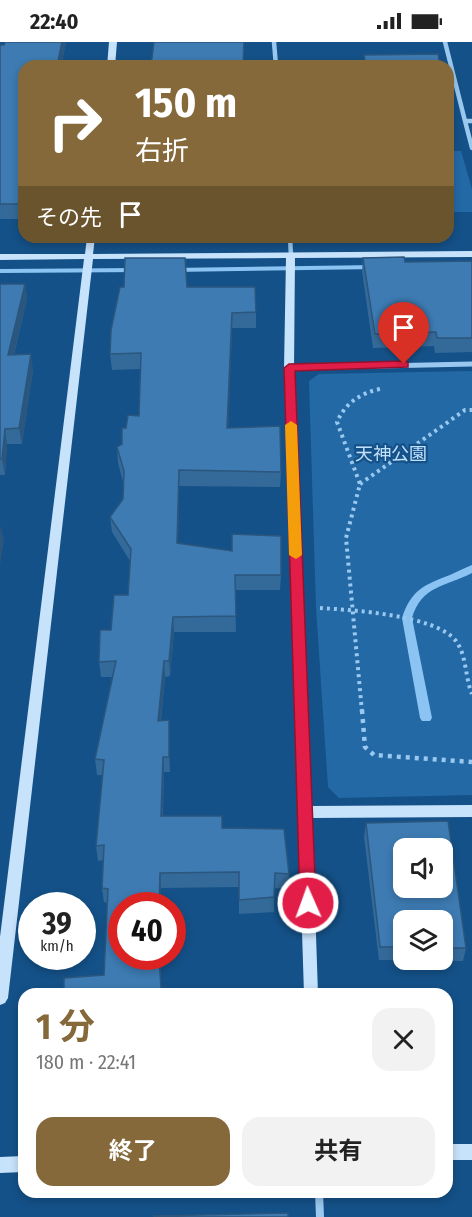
<!DOCTYPE html>
<html lang="ja">
<meta charset="utf-8">
<style>
body{margin:0;font-family:"Fira Sans Condensed","Noto Sans JP",sans-serif;background:#f2f2f2;color:#222;height:100vh;display:flex;flex-direction:column;font-size:22px;white-space:nowrap}
*{box-sizing:border-box;margin:0}
p{font-size:20px;color:#767676}
.icon{flex:none;width:33px;height:33px;fill:none;stroke:currentColor;stroke-width:2;stroke-linecap:round;stroke-linejoin:round}
.map{position:relative;flex:1;overflow:hidden}
.details{position:absolute;left:18px;top:946px;width:435px;height:210px;display:flex;flex-direction:column;background:#fff;border-radius:18px;box-shadow:0 3px 9px #0003}
.details>*{flex:none}
.banner{position:absolute;left:18px;top:18px;width:436px;height:183px;border-radius:18px;box-shadow:0 3px 9px #0003;background:#85693a;color:#fff;overflow:hidden}
.fabs{position:absolute;left:393px;top:796px;display:grid;gap:12px}
.fabs a{display:grid;place-items:center;width:60px;height:60px;border-radius:12px;background:#fff;box-shadow:0 3px 9px #0003;font-size:30px}
.speed{position:absolute;left:18px;top:850px;display:flex;gap:12px;font-size:30px;font-weight:700;text-align:center}
.speed>*{display:grid;place-content:center;width:78px;height:78px;border-radius:50%;background:#fff;box-shadow:0 3px 9px #0003;line-height:1}
.speed small{font-size:15px;font-weight:400}
.speed .limit{border:9px solid #d22;background:#fff;color:#111}
.pin{position:absolute;display:grid;place-items:center;width:51px;height:51px;color:#fff;margin:-62px -26px;border-radius:50% 50% 50% 0;rotate:-45deg;box-shadow:0 0 6px #0007}
.pin .icon{rotate:45deg}
.me{position:absolute;width:66px;margin:-33px;rotate:358deg;stroke-linejoin:round;filter:drop-shadow(0 0 4px #0008)}
.turn{display:flex;align-items:center;gap:21px;height:126px;padding:0 18px;font-size:27px}
.turn .icon{width:78px;height:78px;stroke-width:2.5}
.turn b{display:block;font-size:42px;line-height:51px}
.then{display:flex;align-items:center;height:57px;padding:0 18px;background:#0003;gap:12px;font-size:22px}
.round{display:grid;place-items:center;flex:none;width:63px;height:63px;border-radius:18px;background:#f2f2f2}
.head{display:flex;align-items:center;justify-content:space-between;height:102px;padding:0 18px}
h1{font-size:36px;font-weight:700;line-height:45px;color:#85693a}
.cta{display:flex;gap:12px;margin-top:auto;padding:12px 18px}
.cta a{flex:1;height:69px;border-radius:18px;background:#85693a;color:#fff;font-size:24px;font-weight:700;line-height:69px;text-align:center}
.cta a+a{background:#f2f2f2;color:#222}
.status{display:flex;justify-content:space-between;align-items:center;height:42px;padding:0 30px;background:#fff;direction:ltr}
.status svg{height:16px;fill:currentColor}
.map>svg:first-child{display:block}
.green{fill:#2369a6}
.lines{fill:none;stroke-linecap:round;stroke-linejoin:round}
.stream{fill:#8bc4f2;fill-rule:evenodd}
.path-far1{stroke:#9ac8ef;stroke-width:4;stroke-dasharray:3 4;stroke-linecap:butt}
.path{stroke:#9ac8ef;stroke-width:4.5;stroke-dasharray:4 5;stroke-linecap:butt}
.street-far2{stroke:#9ac8ef;stroke-width:4.5}
.street-far1{stroke:#9ac8ef;stroke-width:5}
.street{stroke:#9ac8ef;stroke-width:8}
.secondary{fill:#c7e2fb;fill-rule:evenodd}
.wall{fill:#346a99;fill-rule:evenodd}
.shaded-wall{fill:#2b567d}
.building{fill:#3d7bb2;stroke:#2b567d;stroke-width:1.5;fill-rule:evenodd}
.route{fill:#e11d48;stroke:#92132f;stroke-width:1.5}
.slow{fill:#f59e0b}
.labels{text-anchor:middle;dominant-baseline:central;stroke-width:4.5;stroke-linejoin:round;paint-order:stroke}
.park-label{font-size:18px;fill:#c0e0fb;stroke:#145188}
</style>
<div class="status"><b>22:40</b><svg viewBox="0 0 49 12"><path d="M0 12V9h3v3zM5 12V6h3v6zM10 12V3h3v9zM15 12V0h3v12zM26 1h20v11H26zM47 4h2v5h-2z"/></svg></div>
<div class="map">
<svg width="472" height="1175" viewBox="0 0 472 1175">
<rect width="100%" height="100%" fill="#145188"/>
<path class="green" d="M449,109H461L472,147V170H449Z
M472,329V753L339,756L328,745L316,566L309,339L319,332Z"/>
<g class="lines">
<path class="stream" d="M376,223L380,225L379,227L172,230L168,228L172,226Z
M139,226L143,228L142,230L0,231V227Z
M472,523V531C445,545 422,543 412,576L432,676L430,679H422L420,676L402,576C411,548 424,543 450,533C457,530 464,526 472,523Z"/>
<path class="path-far1" d="M360,442L465,368H472
M320,566C352,568 436,573 456,599C467,614 465,636 472,652
M362,670L346,496L360,442L337,380C345,361 361,351 380,347"/>
<path class="path" d="M362,668L365,705L374,713L472,720"/>
<path class="street-far2" d="M274,0L276,24
M445,0L465,79
M472,79H465L472,106
M290,195L291,214"/>
<path class="street-far1" d="M289,326L472,322"/>
<path class="street" d="M319,1150L320,1175"/>
<path class="secondary" d="M109,0H117L115,24H107Z
M87,195H95L93,212L472,209V215L295,216L294,326L311,764L472,763V775L312,776L318,952H304L284,326L286,216L93,217L8,956L5,961L0,963V895L84,217L0,218V212H85Z
M447,1102H472V1118H447Z
M24,1114V1130L0,1131V1115Z"/>
</g>
<path class="wall" d="M66,0L61,24H24V177H0V3Z
M448,60L451,72L449,89H448Z
M197,195H271V200L197,199Z
M324,195H363V196Z
M363,216L405,220L472,219V310L435,311L434,304L373,306L362,229Z
M0,242H25L27,257L14,313L33,328L22,402H7L5,433H0Z
M187,245L256,270V286H232L228,386L281,430L280,445L179,444L178,501L281,533L280,548H235L236,590H174L170,634L165,635L161,679L169,678L170,693V730H164L163,774L223,786L289,832L288,847L274,846V870L239,872V845L161,846V864H122V915H160L161,946L287,952H64L104,933L107,861L104,860L102,846L104,818L98,819L96,804L103,733H97L95,717L112,635H101L99,620L111,588L128,553L130,519L112,490L110,475L123,457V440L118,421L117,405L122,402L139,374L140,327L112,328L110,312Z
M366,781L466,906L463,919L379,918L364,795ZM404,879H442V918H404Z"/>
<path class="shaded-wall" d="M62,0H66L61,24H57Z
M25,242L27,257L10,328L8,313Z
M232,271V286L228,401L227,386Z
M31,312L33,328L22,402L19,386Z
M5,387L7,402L5,433L2,417Z
M179,428V444L178,517L177,501Z
M1,483L4,499L0,523V490Z
M173,575L174,590L170,634L169,619Z
M164,619L165,635L159,694L158,679Z
M169,678L170,693V730L169,715Z
M163,715L164,730L162,789L161,774Z
M160,831L161,846V864H159Z"/>
<path class="building" d="M5,0H62L57,24H24V162H0V3H4Z
M154,0H244L243,24H151Z
M438,12L440,24H366L364,13Z
M448,60L451,72H448Z
M404,215L405,220L472,219V296H437L436,290L375,292L363,216Z
M125,216H185L187,245H255L256,270L232,271L227,386L280,384L281,430L179,428L177,501L232,509V492L281,494V533H235L236,574L173,575L169,619H164L158,679L169,678V715H163L161,774H222V786L284,787L289,832L275,831L274,855L239,858V830L160,831L159,864H122V915H159L161,946L241,951L287,949V952H64V936L104,933L108,847L102,846L104,803L96,804L104,718L95,717L116,619L99,620L100,588H111L114,553H128L131,507L110,475L123,457L124,429L117,405L122,402V386H126L128,373L139,374L141,311L110,312L111,288L120,245H124Z
M0,242H25L8,313L31,312L19,386L5,387L2,417H0Z
M448,779L466,906H442V879H404V905H380L366,781ZM404,807H442V846H404Z
M288,1171V1175H154V1174Z"/>
<path class="route" d="M404,319L408,320V325L295,329L316,861L314,866L308,868L303,866L300,861L284,326L289,322Z"/>
<path class="slow" d="M291,379L297,383L302,513L296,517L289,513L285,383Z"/>
<g class="labels">
<g class="park-label">
<text x="391" y="412">天神公園</text>
</g>
</g>
</svg>
<div class="fabs">
<a><svg class="icon" aria-label="sound" viewBox="0 0 24 24"><path d="M4 9h4l5-4v14l-5-4H4zM17 9q2 3 0 6"/></svg></a>
<a><svg class="icon" aria-label="layers" viewBox="0 0 24 24"><path d="M12 4l9 5-9 5-9-5zM3 14l9 5 9-5"/></svg></a>
</div>
<div class="speed"><div>39<small>km/h</small></div><div class="limit">40</div></div>
<div class="pin" style="left:404px;top:322px;background:#d93025"><svg class="icon" aria-label="arrive" viewBox="0 0 24 24"><path d="M6 21V4h12l-3 4 3 4H6"/></svg></div>
<svg class="me" style="left:308px;top:861px" viewBox="-20 -20 40 40"><circle r="17" fill="#e11d48" stroke="#fff" stroke-width="3"/><path d="M0-11L8 9 0 5-8 9z" fill="#fff"/></svg>
<div class="banner">
<div class="turn"><svg class="icon" aria-label="right" viewBox="0 0 24 24"><path d="M7 20v-9h11M14 6l5 5-5 5"/></svg><div><b>150 m</b>右折</div></div>
<div class="then">その先<svg class="icon" aria-label="arrive" viewBox="0 0 24 24"><path d="M6 21V4h12l-3 4 3 4H6"/></svg></div>
</div>
<section class="details">
<div class="head"><div><h1>1 分</h1><p>180 m · 22:41</p></div><a class="round"><svg class="icon" aria-label="close" viewBox="0 0 24 24"><path d="M6 6l12 12M18 6L6 18"/></svg></a></div>
<div class="cta"><a>終了</a><a>共有</a></div>
</section>
</div>
